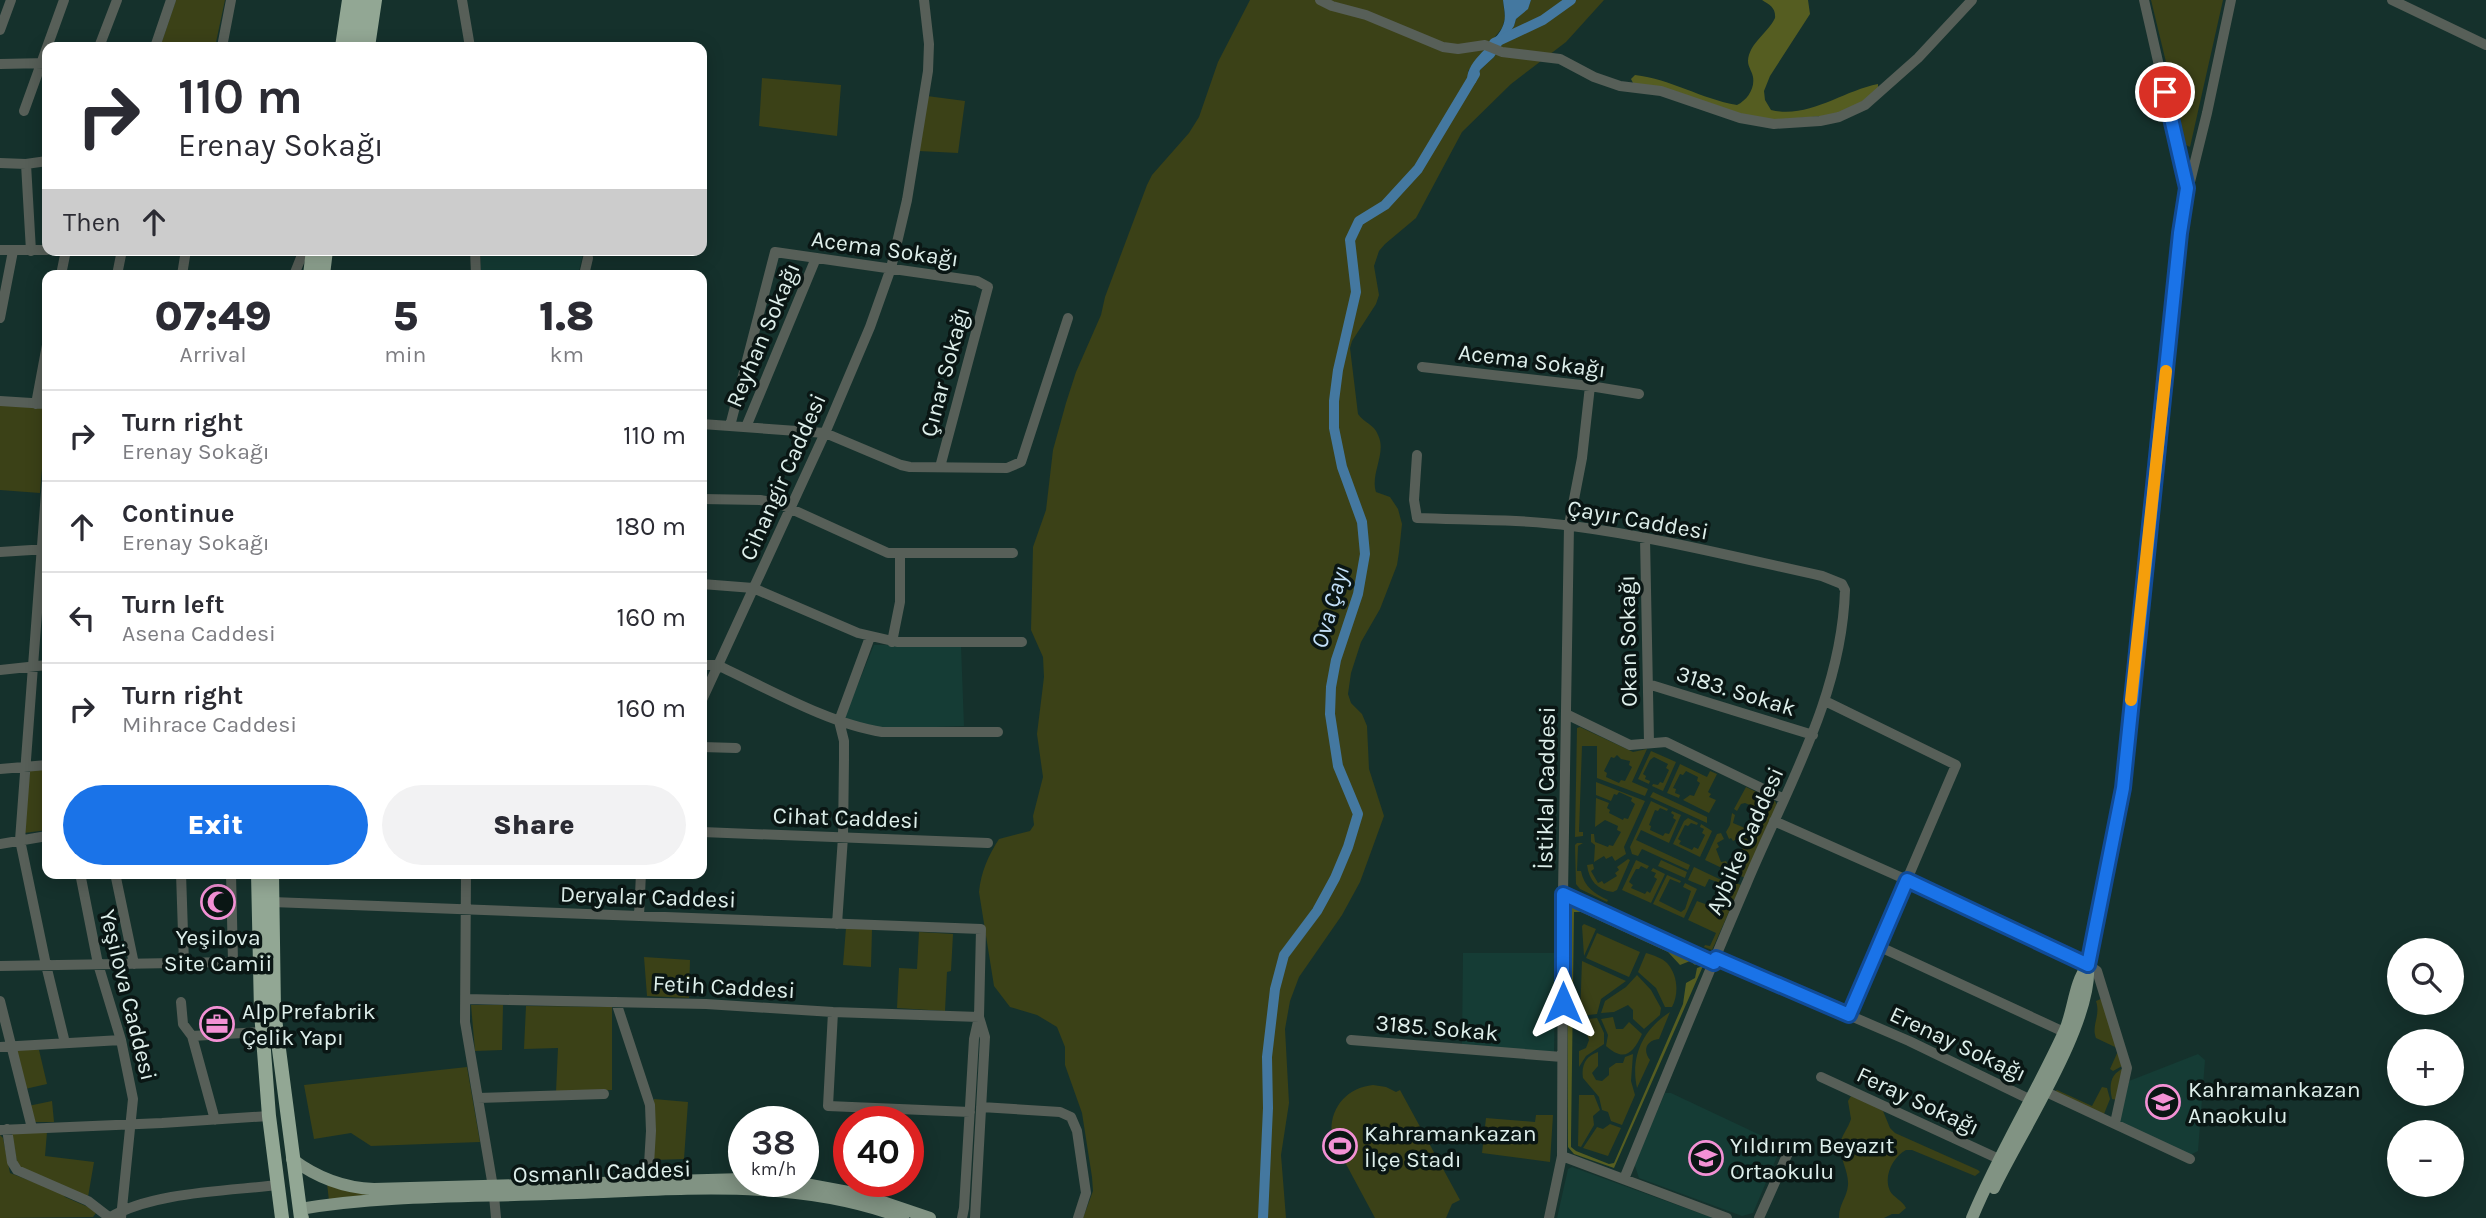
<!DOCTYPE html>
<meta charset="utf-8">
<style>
body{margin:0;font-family:Karla,sans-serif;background:#f2f2f3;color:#2b2b33;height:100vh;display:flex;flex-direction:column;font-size:26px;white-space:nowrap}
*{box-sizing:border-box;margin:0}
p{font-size:23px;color:#7c7c81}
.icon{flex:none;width:38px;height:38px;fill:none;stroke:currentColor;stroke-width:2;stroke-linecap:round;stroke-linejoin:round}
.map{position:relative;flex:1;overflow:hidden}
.drawer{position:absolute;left:42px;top:270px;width:665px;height:609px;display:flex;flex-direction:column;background:#fff;border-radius:14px;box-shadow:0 4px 18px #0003}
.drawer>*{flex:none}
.hud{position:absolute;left:42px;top:42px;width:665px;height:214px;border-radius:14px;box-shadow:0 4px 18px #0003;background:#fff;color:#2b2b33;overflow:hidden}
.buttons{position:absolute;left:2387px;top:938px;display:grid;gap:14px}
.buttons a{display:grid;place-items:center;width:77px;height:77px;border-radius:50%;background:#fff;box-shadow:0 4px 18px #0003;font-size:35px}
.speed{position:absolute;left:728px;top:1106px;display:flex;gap:14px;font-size:35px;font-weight:700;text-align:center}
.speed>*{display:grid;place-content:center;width:91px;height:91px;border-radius:50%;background:#fff;box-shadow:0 4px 18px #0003;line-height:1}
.speed small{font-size:18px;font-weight:400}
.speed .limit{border:10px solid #d22;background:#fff;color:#111}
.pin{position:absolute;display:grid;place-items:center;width:60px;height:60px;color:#fff;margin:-30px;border:4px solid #fff;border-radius:50%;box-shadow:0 2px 7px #0007}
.me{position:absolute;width:77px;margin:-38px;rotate:0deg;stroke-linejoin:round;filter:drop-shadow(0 0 5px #0008)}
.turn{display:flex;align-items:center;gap:24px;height:147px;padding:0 21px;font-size:32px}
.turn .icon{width:91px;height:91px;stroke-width:2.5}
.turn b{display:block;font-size:49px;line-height:60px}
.then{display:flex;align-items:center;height:66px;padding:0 21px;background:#0003;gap:14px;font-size:26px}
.eta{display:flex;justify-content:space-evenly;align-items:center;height:119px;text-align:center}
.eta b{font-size:42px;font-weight:800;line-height:49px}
.primary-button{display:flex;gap:14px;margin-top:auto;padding:14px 21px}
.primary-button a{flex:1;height:80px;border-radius:42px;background:#1a73e8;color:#fff;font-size:28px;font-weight:800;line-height:80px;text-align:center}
.primary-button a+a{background:#f2f2f3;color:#2b2b33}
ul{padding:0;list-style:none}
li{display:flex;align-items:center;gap:21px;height:91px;padding:0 21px;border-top:2px solid #e1e1e2}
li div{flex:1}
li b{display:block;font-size:26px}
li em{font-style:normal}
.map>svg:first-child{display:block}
.built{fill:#153c35}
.green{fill:#3b4117;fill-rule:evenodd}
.forest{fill:#555d21}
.water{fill:#4478a0}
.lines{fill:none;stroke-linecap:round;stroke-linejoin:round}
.river{stroke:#4478a0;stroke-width:10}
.minor{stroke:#575f58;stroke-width:10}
.major{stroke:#819383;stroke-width:12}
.highway{stroke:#92a794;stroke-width:14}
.route-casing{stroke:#114b97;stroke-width:18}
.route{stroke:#1a73e8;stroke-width:12}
.slow{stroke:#f59e0b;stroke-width:12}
.labels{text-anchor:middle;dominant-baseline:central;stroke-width:7;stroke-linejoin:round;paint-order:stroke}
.street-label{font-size:23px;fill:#deefeb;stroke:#0a1614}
.poi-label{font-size:23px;fill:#deefeb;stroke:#0a1614;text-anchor:start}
.water-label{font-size:24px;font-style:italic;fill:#c3e0f9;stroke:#0a1614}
</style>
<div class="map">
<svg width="2486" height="1218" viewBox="0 0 2486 1218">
<rect width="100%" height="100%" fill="#15312c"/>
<path class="built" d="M481,250H584L578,275H481Z
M874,645H961L964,726L882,729L844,718Z
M1463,953H1556L1554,1052L1462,1046Z
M2198,1054L2205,1060L2198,1151L2190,1155L2119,1123L2129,1081Z
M1665,1093H1671L1775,1142L1779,1152L1753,1213L1742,1216L1639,1178L1634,1163Z
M1572,1167L1713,1218H1557L1568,1169Z"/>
<path class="green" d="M176,0H225L215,47H160Z
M1250,0H1503L1505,18L1502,28L1468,71V76L1476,82L1480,70L1494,57L1514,26L1516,19L1528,8L1531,0H1604L1566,42L1511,84L1462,132L1416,218L1385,244L1379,251L1374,266L1379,295L1376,304L1352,341L1350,348L1358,414C1364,423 1374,424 1378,435C1387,453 1370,474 1376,492L1390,497L1398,509L1402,524L1399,552L1397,565L1380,609L1361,642L1351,673L1348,694L1351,703L1362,714L1367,726L1369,769L1384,816L1360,882L1342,915L1299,977L1290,1001L1285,1029L1289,1103L1281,1155L1286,1218H1083L1093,1191L1092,1177L1082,1113L1065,1065V1047L1057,1027L1037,1015L1010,1007L994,986L979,892C981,872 988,856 999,839L1030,831L1034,825L1033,816L1043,777L1037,734L1044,677L1043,657L1031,630L1033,547L1046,510L1053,450L1066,403L1076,372L1101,315L1105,297L1147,185L1152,175L1189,133L1199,117L1218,62Z
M2151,0H2223L2190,147L2186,145Z
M762,78L841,85L837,136L759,126Z
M927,96L965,101L958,153L919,151Z
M0,405L47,408L40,493L0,490Z
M1580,727L1633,752L1647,749L1632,782L1648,789L1645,796L1597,778V746H1582L1579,832H1583V836L1575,837L1577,728ZM1617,755L1621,759L1630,761L1629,765L1632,767L1625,781L1621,780L1619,783L1606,777L1607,773L1604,771L1611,757L1614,758Z
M1651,751L1676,762L1663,791L1652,786L1653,784L1658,785L1660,782L1663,783L1669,770L1666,768L1668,764L1654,757L1650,760L1643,774L1646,776L1645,779L1650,781L1649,784L1638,779Z
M1680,764L1707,777L1710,771L1717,774L1708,792L1711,794L1709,797L1716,800L1709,813L1683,800L1690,795L1694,796L1700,783L1697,781L1698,777L1686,771L1683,775L1680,774L1673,788L1676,789L1675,793L1680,795L1679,798L1667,793Z
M47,769V830L24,833L30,770Z
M1596,782L1645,801L1624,847L1626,854L1615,861L1612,856L1606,859L1604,856L1594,862L1595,845L1591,842V834H1594L1595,842L1608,847L1609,845L1613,846L1621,832L1617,830L1618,826L1605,820L1595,827L1596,798L1609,803L1607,808L1610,810L1609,813L1623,820L1624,818L1628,819L1635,804L1631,801L1632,798L1619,792L1617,795L1614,794L1611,801L1596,795Z
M1746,787L1775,801L1777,805L1745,878L1739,875L1741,871L1727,865L1724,869L1705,860L1717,834L1721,833L1724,839L1717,843L1719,847L1716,849L1721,862L1726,861L1728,864L1742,857L1740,854L1744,852L1737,839L1733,841L1731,838L1729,839L1726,832L1730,825L1732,813L1735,815L1733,823L1752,831L1761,815L1759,809L1745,803L1741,804L1737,811L1734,809Z
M1653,792L1707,817V823L1650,797Z
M1651,801L1668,809L1667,811L1660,808L1658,811L1655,810L1649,825L1651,826L1650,830L1663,836L1665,833L1669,834L1676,820L1673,818L1674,815L1671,813L1672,811L1681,815L1669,843L1641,830L1636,840L1690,865L1688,870L1642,849L1638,856L1632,854L1630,847Z
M1688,818L1698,823L1697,825L1691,823L1688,826L1685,825L1678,839L1681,841L1679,844L1692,850L1694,847L1698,849L1705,835L1702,833L1704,829L1700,827L1701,824L1712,831L1700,857L1673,844L1684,821Z
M1577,843H1583L1578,846L1577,871H1581C1584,887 1595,894 1608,900L1607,902L1580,889L1576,884L1575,845Z
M1628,859L1630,860L1617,890L1613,892C1597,890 1589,880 1587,865L1593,864L1594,869L1591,871L1598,883L1602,881L1604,884L1617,876L1615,873L1619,870L1617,867Z
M1636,860L1649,866L1647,869L1641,866L1639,869H1636L1629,882L1633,885L1631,888L1645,894L1647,891L1650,893L1657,879L1654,877L1656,873L1651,871L1653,868L1665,874L1651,903L1622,890Z
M1661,860L1687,872L1685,878L1658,866Z
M1694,867L1734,886L1736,883L1741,885L1712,950L1704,947L1705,945L1710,946L1716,933L1688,920L1697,901L1721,910L1731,890L1727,888L1728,886L1709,879L1705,887L1688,880Z
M1667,875L1681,881L1680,883L1670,879L1659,901L1681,912L1685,909L1691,891L1683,887L1685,883L1697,889L1684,918L1653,904Z
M1584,924L1596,929L1584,956L1582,926Z
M846,928L872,929L871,967L843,965Z
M919,932L953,934L951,971L947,972L945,1011L897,1008L899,968L917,969Z
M1597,933L1640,952L1629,977L1586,958Z
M1646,953C1653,955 1662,958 1667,963C1678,975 1679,994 1672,1007H1665L1656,988L1638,972Z
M644,957L690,960L689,998L647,996Z
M1582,961L1626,981L1601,999L1597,1014L1580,1016Z
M1637,975L1651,990L1661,1008L1660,1015L1644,1029L1633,1019V1010L1628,1005L1614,1012L1601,1013L1605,1001L1626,987Z
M2103,998L2124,1065L2113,1071L2110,1069L2118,1051L2115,1047L2096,1038C2091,1025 2101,1016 2096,1001Z
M471,1005H503L502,1050L475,1051Z
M526,1006L612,1007V1090L556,1092L558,1048L524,1049Z
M1670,1012L1659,1039C1647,1040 1642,1050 1650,1060L1637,1088C1630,1057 1643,1029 1670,1012Z
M1613,1017L1616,1029H1623L1629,1022L1642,1034C1633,1054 1624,1062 1606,1046L1608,1035L1601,1019Z
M1597,1018L1604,1033V1044L1586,1056L1579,1067V1051L1586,1048L1589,1040L1586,1031L1580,1027V1020Z
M15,1050H39L47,1084L25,1089Z
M1598,1052V1066L1592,1073L1596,1080L1602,1081L1609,1075V1068L1616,1063H1623L1625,1057L1633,1054L1631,1081L1635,1095L1622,1125L1611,1121L1608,1112L1602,1110L1599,1097L1583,1078C1581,1065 1586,1056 1598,1052Z
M467,1067L480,1142L371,1146L351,1133L314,1139L304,1085Z
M2124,1068L2117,1100L2112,1099C2109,1085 2110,1074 2124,1068Z
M1373,1085L1386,1087L1396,1092L1400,1090L1460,1200L1452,1204L1446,1218H1375L1332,1138C1328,1110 1345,1088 1373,1085Z
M2102,1087L2107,1088L2110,1099L2104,1114L2054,1092L2057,1090L2092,1106Z
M1579,1095H1594L1600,1110L1593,1116L1594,1125L1581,1147L1578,1146Z
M1851,1096H1855L1883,1111L1890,1128L1895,1133L1978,1170L1980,1172L1975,1176L1912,1150H1906C1893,1157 1883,1176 1890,1191C1894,1198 1902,1200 1906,1208L1899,1214H1892L1884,1218H1839C1839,1203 1847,1198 1848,1185C1849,1172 1840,1159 1840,1146C1841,1135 1848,1129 1851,1119L1848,1101Z
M654,1099L688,1102L684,1159L653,1160Z
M52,1101L54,1122H34L28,1106Z
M1536,1115H1553L1550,1162L1482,1153L1486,1118L1535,1122Z
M1610,1124L1621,1128L1608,1156L1583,1148L1597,1127L1603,1129Z
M47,1132L45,1156L94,1162L88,1197L18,1168L12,1134Z
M0,1135L3,1138L10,1173L62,1193L65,1197L95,1210L96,1213L93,1217L0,1218Z
M327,1183L382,1195L329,1201Z"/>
<path class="forest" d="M1762,0H1808L1810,14L1770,76L1764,91L1765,100L1771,110C1809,119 1842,91 1878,84V91L1849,110L1835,115L1762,121L1633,83L1631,79L1635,75C1671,79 1701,99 1737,105C1747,100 1755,89 1753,77C1752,71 1748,67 1748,61C1749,43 1768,33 1775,18C1776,8 1770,5 1762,0Z
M1572,904L1699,962L1695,965L1690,961L1680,965L1668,952L1581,912H1574L1571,1139V1147L1576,1151L1609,1164L1614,1163L1683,1004L1686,983L1695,978L1697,968L1703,966L1614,1168L1574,1154L1568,1147L1567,912L1568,905Z"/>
<path class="water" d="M1503,0H1531L1528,9L1516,19L1514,26L1494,57L1480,70L1476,82L1470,89C1457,66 1493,47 1502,28C1507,18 1504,10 1503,0Z"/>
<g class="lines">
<path class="river" d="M1494,43L1543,20L1571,0
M1263,1218L1268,1108L1267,1057L1275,989L1284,955L1317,911L1335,878L1348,847L1358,814L1338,766L1330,714L1331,687L1336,660L1358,594L1365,554L1362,522L1342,467L1334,428V401L1338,370L1356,292L1350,240L1359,221L1385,205L1418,169L1475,74"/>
<path class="minor" d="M462,0L470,47
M1320,0L1332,6L1366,15L1443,47L1458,49L1485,45L1502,52L1560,59L1594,77L1620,86L1661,91L1740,118L1774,124L1820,121L1839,117L1865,105L1918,58L1972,0
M2144,0L2186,184
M2392,0L2486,45
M0,30L11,0
M99,47L117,0
M155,47L171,0
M222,47L231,0
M0,64L47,63
M24,111L64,0
M0,163L26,164L47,161
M26,164L31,251
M0,250H47
M475,250L476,275
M61,275L66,250
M117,275L122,250
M182,275L186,250
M294,275L304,250
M584,275L588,258
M0,318L13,251
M1422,367L1590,386L1639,394
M0,401L47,404
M36,404L47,345
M702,424L825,433L901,465L910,467L1007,468L1021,462L1024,453L1068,318
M730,426L775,252L977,281L988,287L940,467
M746,427L816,258
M1417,455L1414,500L1417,518C1468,520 1521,519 1572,526C1656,537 1739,558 1822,576L1842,584L1845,590C1842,696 1786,789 1746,885C1704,983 1664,1081 1624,1179
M47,479L20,840L46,965L65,1043
M702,499L760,500L778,503L888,553H1013
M1645,538L1649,743
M0,552L47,549
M702,584L753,588L858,633L897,642H1022
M892,642L900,602V554
M702,665H717C767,688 829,724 882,732H998
M0,670L47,665
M1648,684L1813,735
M702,700L825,433L870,327L891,268L907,200L928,71L929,44L924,0
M1825,701L1956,765L1849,1015
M1566,714L1630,745L1666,742L1784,799
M702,747L736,748
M0,769L47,765
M1774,821L1907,880L2088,965L2097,971L2127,1068L2115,1123
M702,832L988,843
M0,844L47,836
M80,873L98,964L121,1040L133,1099L121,1218
M115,873L134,964
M181,873L184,963
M466,873L465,1022L493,1187
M1563,894L1714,963
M272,902L981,929L979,1017L974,1039L964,1208L962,1218
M639,916L641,873
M837,924L843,837L844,759V741L839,721L870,637
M1878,946L2064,1032
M1716,958L1909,1041L2029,1099
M2088,965L2123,788L2142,585L2183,210L2207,113L2231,0
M0,966L233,962L231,873
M466,999L706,1004L833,1012L979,1017
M0,1001L32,1128
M181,1002L183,1024L192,1036
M616,1002L650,1105L651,1131L648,1181
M833,1012L828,1106L970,1112
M192,1036L215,1120
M192,1036L262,1032
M1351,1040L1562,1057
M0,1047L121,1040
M1821,1077L1999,1159
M2044,1091L2190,1159
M478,1098L604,1094
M981,1107L1060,1112L1071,1117L1077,1131L1086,1193L1078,1218
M7,1129L12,1162L17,1170L88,1201L110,1218
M0,1130L162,1123L269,1116
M1562,1156L1727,1218
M494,1196L496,1218
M109,1218C151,1192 228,1191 278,1185
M975,1218L985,1037L979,1017
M1549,1218L1562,1156L1563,894L1569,525L1582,458L1590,386
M1759,1218L1792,1144"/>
<path class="major" d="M292,1159C316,1177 344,1188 374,1189L744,1179
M789,1181L859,1194L930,1218
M1994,1188C2020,1133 2093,1023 2088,965
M303,1218L300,1209C383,1195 466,1197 550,1194C668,1191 790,1175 903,1218
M1972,1218C1999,1153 2036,1094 2065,1030C2074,1009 2074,983 2088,965"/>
<path class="highway" d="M342,47L349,0
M355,47L362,0
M368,47L375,0
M310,275L313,250
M323,275L326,250
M258,873L261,1012L269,1116L282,1218
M272,873L274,1011L301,1218"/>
</g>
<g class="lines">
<g class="route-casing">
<path id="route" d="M1563,1003V894L1714,963L1716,958L1849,1015L1907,880L2088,965L2123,788L2180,233L2187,188L2165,92"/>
</g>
<use href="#route" class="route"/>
<path class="slow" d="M2131,700L2166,371"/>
</g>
<defs>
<g id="mosque-ring" transform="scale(1.75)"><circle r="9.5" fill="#0a1614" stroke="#f391d5" stroke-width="1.5"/><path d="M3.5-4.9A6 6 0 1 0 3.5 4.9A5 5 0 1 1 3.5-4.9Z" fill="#f391d5"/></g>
<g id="office-ring" transform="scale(1.75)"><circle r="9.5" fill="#0a1614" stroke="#f391d5" stroke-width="1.5"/><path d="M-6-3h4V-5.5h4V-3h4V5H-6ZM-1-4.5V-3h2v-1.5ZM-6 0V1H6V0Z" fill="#f391d5"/></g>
<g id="school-ring" transform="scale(1.75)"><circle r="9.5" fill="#0a1614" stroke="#f391d5" stroke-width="1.5"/><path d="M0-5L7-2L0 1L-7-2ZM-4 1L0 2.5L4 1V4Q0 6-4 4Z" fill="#f391d5"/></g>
<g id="stadium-ring" transform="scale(1.75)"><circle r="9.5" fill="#0a1614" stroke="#f391d5" stroke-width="1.5"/><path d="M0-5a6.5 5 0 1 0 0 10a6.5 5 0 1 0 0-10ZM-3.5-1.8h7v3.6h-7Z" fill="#f391d5"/></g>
</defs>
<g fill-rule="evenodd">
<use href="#mosque-ring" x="218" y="902"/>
<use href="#office-ring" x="217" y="1024"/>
<use href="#school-ring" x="2163" y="1102"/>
<use href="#stadium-ring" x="1340" y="1146"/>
<use href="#school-ring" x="1706" y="1158"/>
</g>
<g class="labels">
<g class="street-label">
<text transform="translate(885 249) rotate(8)">Acema Sokağı</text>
<text transform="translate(763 335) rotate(-67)">Reyhan Sokağı</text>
<text transform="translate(1532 361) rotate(7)">Acema Sokağı</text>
<text transform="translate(945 372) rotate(-75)">Çınar Sokağı</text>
<text transform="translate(783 477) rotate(-66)">Cihangir Caddesi</text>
<text transform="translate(1638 520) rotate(10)">Çayır Caddesi</text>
<text transform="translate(1628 641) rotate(-91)">Okan Sokağı</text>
<text transform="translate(1736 691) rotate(17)">3183. Sokak</text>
<text transform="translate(1546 788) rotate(-89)">İstiklal Caddesi</text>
<text transform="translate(846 818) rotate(2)">Cihat Caddesi</text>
<text transform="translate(1745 841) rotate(-66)">Aybike Caddesi</text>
<text transform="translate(648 897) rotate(2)">Deryalar Caddesi</text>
<text transform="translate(724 987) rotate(3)">Fetih Caddesi</text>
<text transform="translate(128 995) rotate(76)">Yeşilova Caddesi</text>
<text transform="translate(1437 1028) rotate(5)">3185. Sokak</text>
<text transform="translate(1958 1044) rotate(25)">Erenay Sokağı</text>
<text transform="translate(1918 1101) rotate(25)">Feray Sokağı</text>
<text transform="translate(602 1172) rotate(-2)">Osmanlı Caddesi</text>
</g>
<g class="poi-label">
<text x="218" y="937" text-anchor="middle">Yeşilova<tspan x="218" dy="26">Site Camii</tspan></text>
<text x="242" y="1011">Alp Prefabrik<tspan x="242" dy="26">Çelik Yapı</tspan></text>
<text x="2188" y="1089">Kahramankazan<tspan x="2188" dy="26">Anaokulu</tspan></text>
<text x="1364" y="1133">Kahramankazan<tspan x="1364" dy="26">İlçe Stadı</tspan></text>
<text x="1730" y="1145">Yıldırım Beyazıt<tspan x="1730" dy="26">Ortaokulu</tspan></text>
</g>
<g class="water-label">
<text transform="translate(1330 607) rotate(-74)">Ova Çayı</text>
</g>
</g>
</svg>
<div class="buttons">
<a><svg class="icon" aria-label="search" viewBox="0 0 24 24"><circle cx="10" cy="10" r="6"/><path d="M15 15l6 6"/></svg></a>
<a>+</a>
<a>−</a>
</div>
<div class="speed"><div>38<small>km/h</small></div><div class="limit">40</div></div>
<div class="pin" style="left:2165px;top:92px;background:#d93025"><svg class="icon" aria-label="arrive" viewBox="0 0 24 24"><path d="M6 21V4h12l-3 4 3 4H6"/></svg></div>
<svg class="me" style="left:1563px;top:1003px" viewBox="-20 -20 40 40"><path d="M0-17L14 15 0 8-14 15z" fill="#1a73e8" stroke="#fff" stroke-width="4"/></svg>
<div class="hud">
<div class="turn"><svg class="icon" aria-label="right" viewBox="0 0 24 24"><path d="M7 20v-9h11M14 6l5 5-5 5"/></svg><div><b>110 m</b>Erenay Sokağı</div></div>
<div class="then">Then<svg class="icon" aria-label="ahead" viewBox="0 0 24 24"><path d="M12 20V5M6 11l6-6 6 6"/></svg></div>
</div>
<section class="drawer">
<div class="eta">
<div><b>07:49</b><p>Arrival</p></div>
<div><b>5</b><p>min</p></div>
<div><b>1.8</b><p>km</p></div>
</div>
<ul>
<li><svg class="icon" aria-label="right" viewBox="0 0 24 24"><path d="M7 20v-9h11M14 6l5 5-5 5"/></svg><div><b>Turn right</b><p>Erenay Sokağı</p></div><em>110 m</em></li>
<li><svg class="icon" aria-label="ahead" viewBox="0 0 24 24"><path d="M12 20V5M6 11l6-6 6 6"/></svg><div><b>Continue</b><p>Erenay Sokağı</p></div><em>180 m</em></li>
<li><svg class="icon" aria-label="left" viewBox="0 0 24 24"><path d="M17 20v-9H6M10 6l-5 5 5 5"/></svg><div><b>Turn left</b><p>Asena Caddesi</p></div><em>160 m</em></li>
<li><svg class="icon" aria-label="right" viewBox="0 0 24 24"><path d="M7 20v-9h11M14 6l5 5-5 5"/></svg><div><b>Turn right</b><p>Mihrace Caddesi</p></div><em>160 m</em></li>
</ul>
<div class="primary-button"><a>Exit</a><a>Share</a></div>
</section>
</div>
